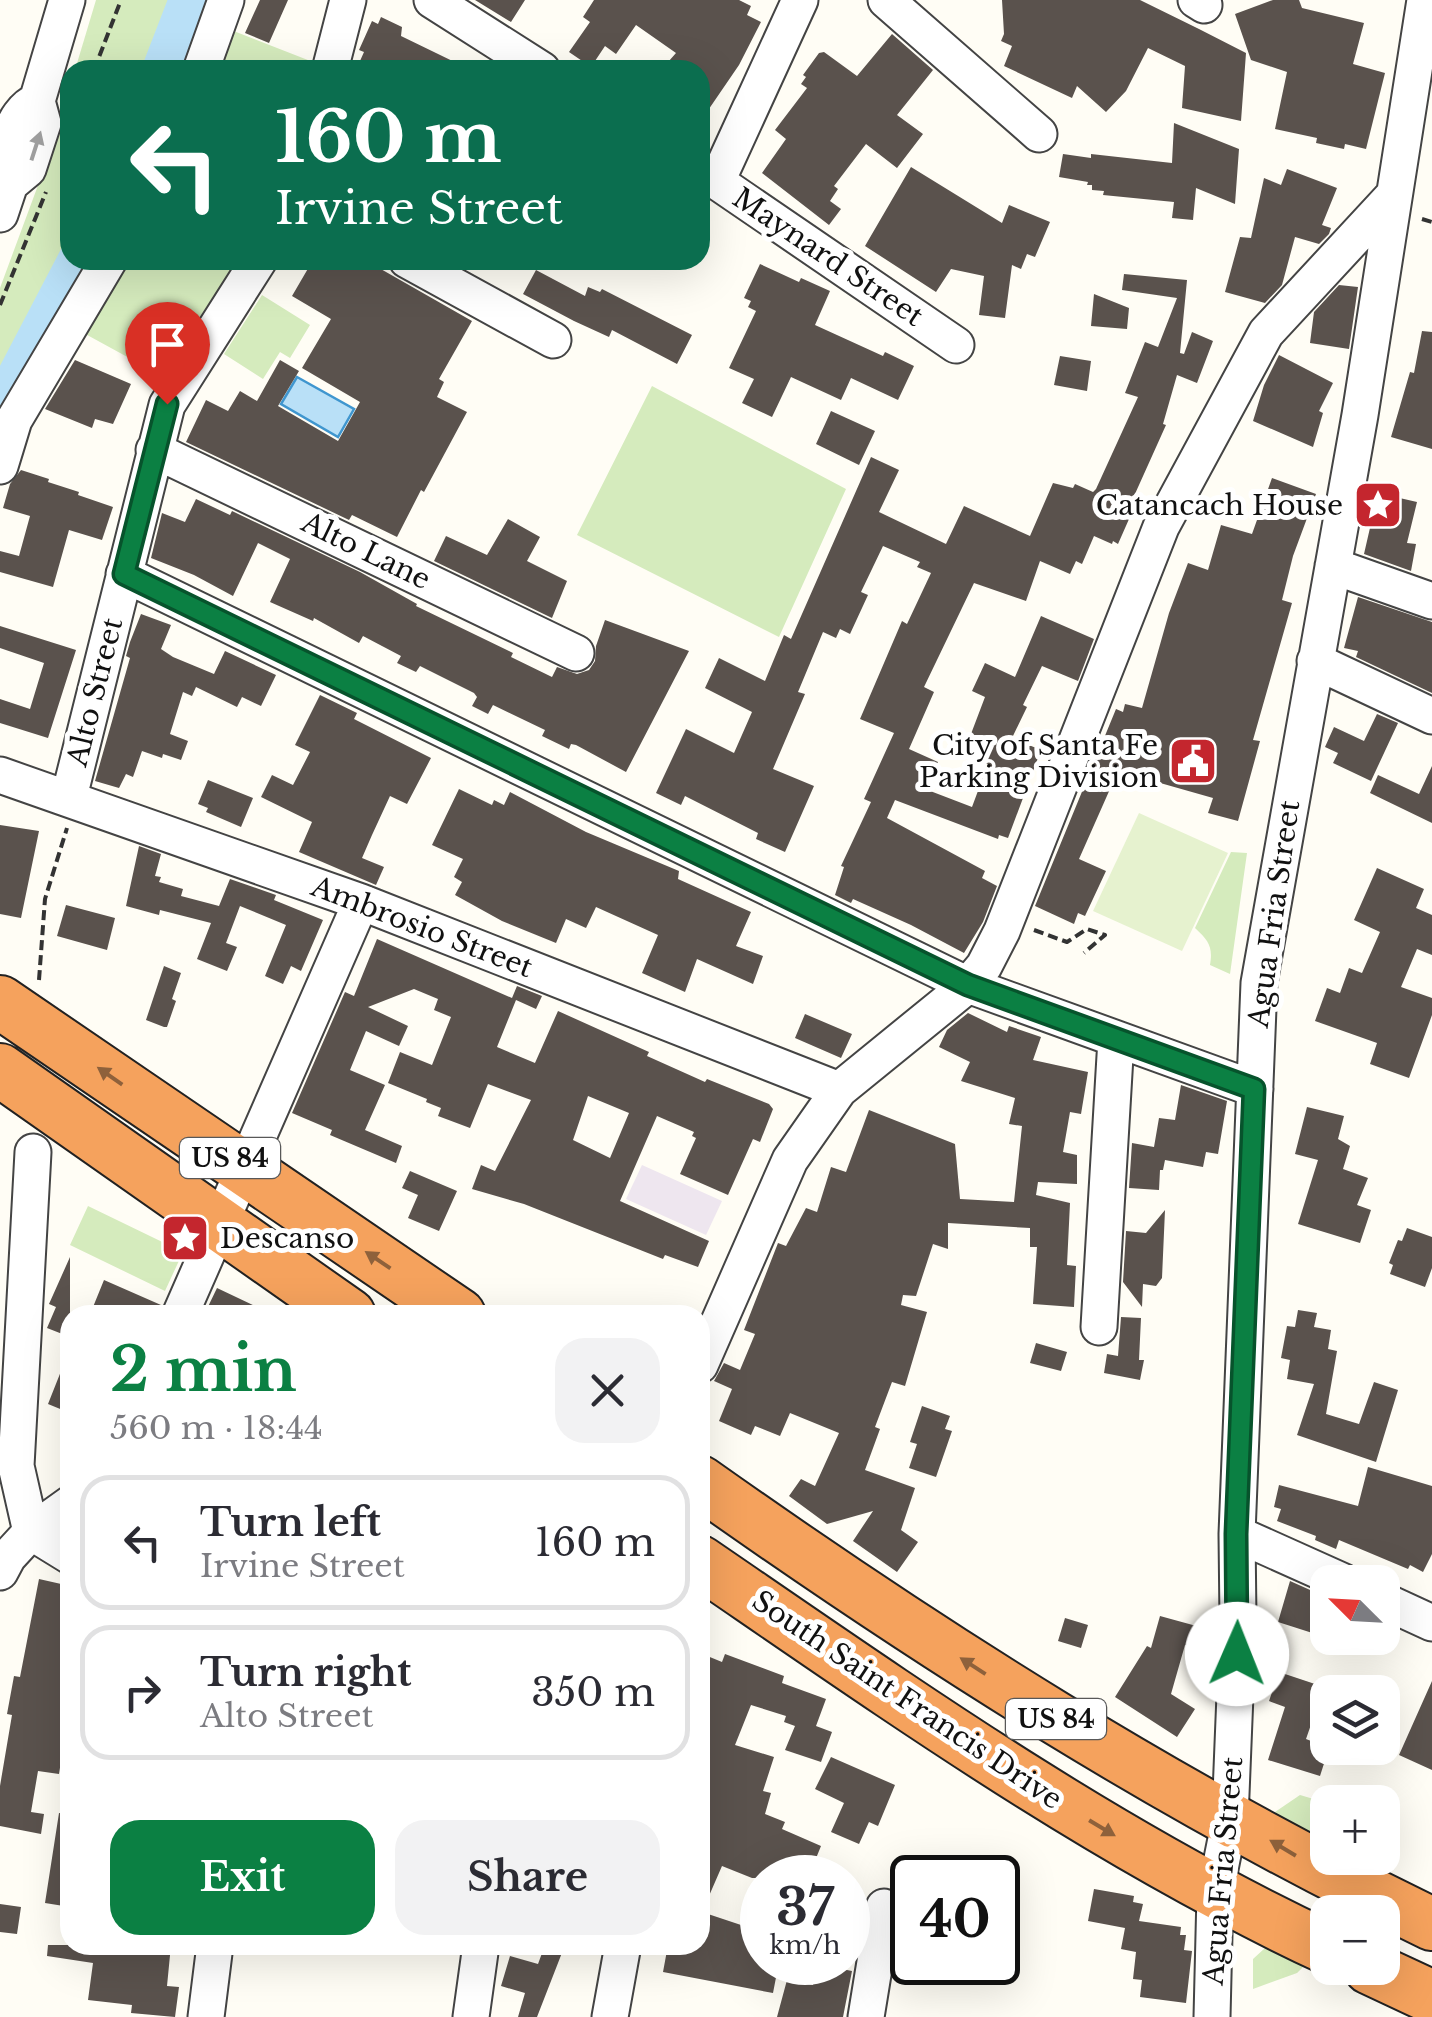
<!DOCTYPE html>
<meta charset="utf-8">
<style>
body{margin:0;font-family:"Libre Baskerville",serif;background:#f2f2f3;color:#2b2b33;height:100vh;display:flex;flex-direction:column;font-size:38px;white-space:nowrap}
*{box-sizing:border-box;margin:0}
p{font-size:32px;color:#7c7c81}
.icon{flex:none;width:55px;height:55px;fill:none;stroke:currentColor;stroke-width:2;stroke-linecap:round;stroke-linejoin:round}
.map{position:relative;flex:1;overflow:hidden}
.drawer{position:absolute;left:60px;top:1305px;width:650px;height:650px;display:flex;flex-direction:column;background:#fff;border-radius:30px;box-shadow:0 10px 40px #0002}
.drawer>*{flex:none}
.banner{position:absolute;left:60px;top:60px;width:650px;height:210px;border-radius:30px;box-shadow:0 10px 40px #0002;background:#0b6e4f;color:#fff;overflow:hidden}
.needle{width:65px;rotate:294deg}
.tools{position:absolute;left:1310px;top:1565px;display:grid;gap:20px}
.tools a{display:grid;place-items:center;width:90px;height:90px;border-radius:20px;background:#fff;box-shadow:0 10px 40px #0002;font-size:50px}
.speed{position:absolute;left:740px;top:1855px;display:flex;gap:20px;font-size:50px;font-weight:700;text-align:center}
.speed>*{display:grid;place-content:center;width:130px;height:130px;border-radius:50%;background:#fff;box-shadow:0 10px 40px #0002;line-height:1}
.speed small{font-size:25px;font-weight:400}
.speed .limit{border:5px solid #111;border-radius:15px;background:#fff;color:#111}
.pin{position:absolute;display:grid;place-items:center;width:85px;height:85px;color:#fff;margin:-102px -42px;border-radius:50% 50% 50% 0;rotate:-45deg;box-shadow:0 0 10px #0007}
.pin .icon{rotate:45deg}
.me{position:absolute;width:110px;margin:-55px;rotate:1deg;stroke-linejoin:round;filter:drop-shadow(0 0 8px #0008)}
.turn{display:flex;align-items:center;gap:35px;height:210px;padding:0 50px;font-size:45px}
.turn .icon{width:130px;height:130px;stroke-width:2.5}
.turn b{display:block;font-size:70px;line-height:85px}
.round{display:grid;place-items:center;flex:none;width:105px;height:105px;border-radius:30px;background:#f2f2f3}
.summary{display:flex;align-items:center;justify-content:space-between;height:170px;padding:0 50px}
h1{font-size:60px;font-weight:700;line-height:75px;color:#0b8043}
.cta{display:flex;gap:20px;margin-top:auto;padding:20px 50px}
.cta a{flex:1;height:115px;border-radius:30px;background:#0b8043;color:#fff;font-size:40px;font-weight:700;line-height:115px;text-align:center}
.cta a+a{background:#f2f2f3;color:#2b2b33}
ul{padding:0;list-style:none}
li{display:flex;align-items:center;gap:30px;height:135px;margin:0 20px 15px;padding:0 30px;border:5px solid #e1e1e2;border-radius:30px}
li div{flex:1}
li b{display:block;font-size:38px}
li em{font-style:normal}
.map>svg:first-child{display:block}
.industrial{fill:#eee6ef}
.green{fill:#d5ebbd}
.pitch{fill:#e6f2cf}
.water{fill:#b9e0f7;stroke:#3f96cf;stroke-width:2.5}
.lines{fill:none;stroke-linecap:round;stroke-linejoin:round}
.river{stroke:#b9e0f7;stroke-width:42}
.building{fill:#5a524d;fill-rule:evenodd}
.minor-casing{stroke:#444;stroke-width:39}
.highway-casing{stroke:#222;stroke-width:56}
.path{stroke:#333;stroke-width:4;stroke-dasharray:10 5;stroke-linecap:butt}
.minor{stroke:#fff;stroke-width:35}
.highway{stroke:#f5a25d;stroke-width:52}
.oneway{fill:#a0a0a0}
.oneway2{fill:#8e613b}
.route-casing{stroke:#07532c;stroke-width:25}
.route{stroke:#0b8043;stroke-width:18}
.labels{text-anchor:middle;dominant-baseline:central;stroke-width:10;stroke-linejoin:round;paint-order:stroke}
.shield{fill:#fff;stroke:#585858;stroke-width:2.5}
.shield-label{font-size:25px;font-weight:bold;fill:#111}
.street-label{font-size:28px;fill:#111;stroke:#fff}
.poi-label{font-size:28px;fill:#111;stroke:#fff;text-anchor:end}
</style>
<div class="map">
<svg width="1432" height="2017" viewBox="0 0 1432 2017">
<rect width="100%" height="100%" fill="#fffdf5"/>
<path class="industrial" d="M642,1165L722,1201L706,1235L626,1199Z"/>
<path class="green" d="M96,0H213L187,70H75Z
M226,28L313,62L311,70H213Z
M70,86V260H91L0,425V288L47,161Z
M124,260H238L183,342L164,377L78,330Z
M262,295L310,325L290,358L280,352L263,379L224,354Z
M652,386L846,489L779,637L577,535Z
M1231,852L1247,853L1230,974L1210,965C1213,947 1209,941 1195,928Z
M88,1206L183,1252L165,1291L70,1245Z
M1300,1795L1327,1803V1846L1279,1821L1275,1812Z
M1273,1947L1307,1963L1297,1973L1253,1989V1959L1265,1948Z"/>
<path class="pitch" d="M1139,813L1228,853L1182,951L1093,911Z"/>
<path class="water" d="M297,377L354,409L338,437L281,404Z"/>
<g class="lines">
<path class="river" d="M163,70L190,0
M0,411L79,260"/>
</g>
<path class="building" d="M260,0H288L269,43L245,33Z
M475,0H525L511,22Z
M594,0H739L751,6L747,15L761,22L739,65L700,122V70H661L676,53L636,25L616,54L605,46L591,67L569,52L590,22L583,17Z
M1002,0H1140L1199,29L1246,53L1241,121L1182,108L1185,66L1148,48L1126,91L1106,112L1077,86L1072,98L1004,66L1012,46L1001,41L1004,34Z
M1273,0H1299L1302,8L1364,23L1353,64L1385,73L1366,149L1345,144L1344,149L1316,143L1317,138L1275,129L1287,72L1251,60L1235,14Z
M381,17L402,27L401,36L471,70H356L364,52L359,50L372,21L378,24Z
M892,34L933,70L897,115L923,134L897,168L866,144L834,186L838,189L830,201L841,209L829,225L762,173L786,139L775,130L807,88L801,84L806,77L803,75L819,53L824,52L857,76Z
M1174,123L1239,149L1235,204L1196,188L1193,220L1172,218L1174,202L1103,195L1104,191L1092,190V185H1087L1088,182L1059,177L1063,154L1091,158V154L1172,163Z
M911,167L1002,223L1009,205L1050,222L1035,257L1027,254L1021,269L1012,265L1005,318L979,315L984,276L951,269L936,292L865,246Z
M1287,169L1337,188L1322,225L1331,228L1329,234L1319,244L1295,237L1282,285L1265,303L1225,292L1240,237L1251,238L1264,178L1281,185Z
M313,260H365L472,321L439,379L444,382L437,397L467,412L424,492L421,490L397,537L352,515L349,520L186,442L206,400L228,411L240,391L257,401L280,360L299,371L278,406L338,441L360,402L302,368L331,319L292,296Z
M760,264L799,282L801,278L830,291L815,325L883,356L885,352L914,366L898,400L851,378L841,400L791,377L772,417L742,403L754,379L729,368L756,311L748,307L751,301L744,298Z
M536,270L585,296L588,287L600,292L602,289L692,335L677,364L612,330L609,337L574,321L523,294Z
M1124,274L1187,280L1180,353L1184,354L1192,332L1213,341L1197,383L1177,375L1163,424L1166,425L1130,505L1129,508L1133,510L1118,544L1113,541L1112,544L1094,536L1082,564L1076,561L1070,574L1040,561L1026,601L974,583L924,687L934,692L909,749L938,762L925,789L972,807L988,764L963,755L985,697L972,691L985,663L1015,677L1041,616L1094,639L1078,681L1042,666L1023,705L1027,707L1012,738L1041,750L1008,838L999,835L998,839L895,800L887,818L985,871L982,878L997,886L983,922L964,953L911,925L853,899L851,903L835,895L844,867L841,866L871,802L864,799L894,733L860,719L902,621L907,624L931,573L917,567L920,562L883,546L861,592L868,595L850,634L840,629L836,638L823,632L798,692L805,694L773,769L814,786L785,852L756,839L758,833L685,796L681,805L656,793L686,729L734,753L752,712L705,688L719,658L765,681L784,635L791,639L871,457L899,470L879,512L946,544L964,506L1030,536L1053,483L1073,488L1075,484L1093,492L1096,489L1138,397L1125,393L1145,342L1158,347L1177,298L1122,290Z
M1339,285L1358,287L1349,349L1310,343L1314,312Z
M1094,294L1129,308L1127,329L1091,326Z
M1422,331L1432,332V449L1391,437L1410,372L1414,373Z
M1279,355L1333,383L1319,411L1323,413L1313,447L1253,421L1264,385Z
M1060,356L1091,361L1087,391L1054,385Z
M75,360L131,384L113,424L95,419L92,428L45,409Z
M831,411L875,431L859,465L816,444Z
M21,470L49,479L48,482L79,492L78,495L113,507L102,540L69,530L53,587L0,572V551L19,556L30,516L3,508L10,484Z
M1272,478L1316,494L1293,556L1282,600L1292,603L1253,740L1260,741L1238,821L1208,813L1213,798L1118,771L1079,859L1106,871L1085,916L1078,913L1074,924L1035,906L1116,709L1123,712L1125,704L1142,708L1169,613L1188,563L1208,570L1221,525L1252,534Z
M1378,493L1417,502L1407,543L1416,544L1411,571L1364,554Z
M196,499L230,515L232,511L360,572L417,604L416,606L513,653L511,657L552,677L557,667L577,674L589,670L595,661L596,646L605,620L689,651L626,772L576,745L571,744L569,749L542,736L545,730L493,705L488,714L472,706L477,697L474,693L420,666L416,672L397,663L401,656L363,636L359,643L314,618L313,621L270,602L290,559L258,543L233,596L194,575L151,558L162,513L185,522Z
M508,519L540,537L527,561L567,581L552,618L434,561L446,536L487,555Z
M1358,597L1432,622V693L1356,657L1358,651L1344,648Z
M141,614L171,625L161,649L173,657L214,674L225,651L276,675L261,706L242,697L237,707L196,687L192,696L183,692L170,734L188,741L181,760L163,754L162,758L142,751L133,777L126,774L119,788L95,781L130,658L126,656L130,642Z
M0,626L76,650L48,738L0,723V699L30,709L44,663L0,648Z
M320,695L357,713L354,719L431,758L407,804L390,796L372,835L362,858L384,867L376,885L299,852L312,822L261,797L272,775L293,785L310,752L295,745Z
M1377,714L1398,723L1371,781L1333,763L1338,753L1325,747L1334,727L1364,741Z
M1432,766V823L1370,793L1378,775L1419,794Z
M208,780L253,798L241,827L206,812L208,808L198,804Z
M459,789L492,805L494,800L504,805L510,792L586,832L679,871L678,879L751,912L736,946L763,956L753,984L697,959L685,992L642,973L658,935L596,907L586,928L566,919L556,943L502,921L455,895L462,882L454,877L463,859L432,845Z
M0,825L39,831L21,918L0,914Z
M139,846L161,854L155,876L161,877L159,882L183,889L181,896L219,906L230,879L276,895L274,900L323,920L301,971L291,966L283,984L265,976L286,925L240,906L226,943L237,947L227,971L197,959L211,923L160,910L159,915L126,906Z
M1377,868L1424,889L1416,908L1432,915V955L1417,949L1401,987L1432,998V1015L1409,1078L1370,1064L1377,1043L1315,1021L1327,988L1340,993L1349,968L1362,973L1380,932L1354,920Z
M66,905L115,918L107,950L57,936Z
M377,939L512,998L517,986L542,996L536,1009L516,1000L497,1047L535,1063L558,1011L649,1052L647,1056L705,1082L707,1079L769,1104L773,1109L760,1142L753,1139L728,1195L680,1174L696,1138L692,1136L694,1132L657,1116L620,1201L709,1241L698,1267L665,1255L663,1259L524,1204L472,1189L481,1165L495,1171L531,1100L488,1084L470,1128L438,1116L441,1108L426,1102L427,1099L388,1083L400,1052L432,1065L451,1017L434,1010L438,999L414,989L368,1007L408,1026L399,1046L366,1031L350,1070L385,1085L365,1130L402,1146L396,1163L330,1135L332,1130L292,1113L345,992L354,996ZM588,1096L629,1113L610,1158L573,1140Z
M164,966L181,973L172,999L176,1001L167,1027H164L146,1020Z
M968,1013L1007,1032L1009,1026L1041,1037L1033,1060L1088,1072L1081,1114L1070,1112L1063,1152L1077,1155V1184L1038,1182L1036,1195L1070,1203L1067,1265L1076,1266L1074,1307L1033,1304L1037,1247H1030V1228L948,1223V1249L933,1244L916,1296L903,1295L901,1305L927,1312L905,1386L892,1382L875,1427L880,1429L865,1470L915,1488L901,1530L918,1542L897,1572L853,1541L873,1511L827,1524L789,1496L801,1479L815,1486L839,1433L790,1413L780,1436L755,1426L751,1435L719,1421L732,1389L714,1381L724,1363L740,1370L755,1334L744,1330L778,1243L786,1246L806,1208L817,1212L831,1167L846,1172L869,1110L955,1144L960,1199L1014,1202L1022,1126L1009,1124L1015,1098L961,1081L970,1062L939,1047L947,1030Z
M805,1014L852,1034L841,1058L795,1038Z
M1181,1085L1227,1101L1218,1154L1206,1152L1203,1167L1165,1160L1163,1170H1160L1159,1190L1129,1188L1132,1143L1154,1147L1159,1118L1175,1120Z
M1307,1107L1344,1116L1338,1139L1350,1146L1343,1169L1368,1178L1357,1205L1371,1210L1360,1243L1298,1224L1318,1160L1295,1154Z
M410,1171L457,1191L439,1231L408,1218L418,1195L402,1188Z
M1165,1210L1162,1278L1156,1286L1143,1284L1142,1307L1123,1282L1126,1231L1146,1233Z
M1407,1228L1432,1237V1268L1425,1287L1390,1274L1393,1265L1389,1263L1398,1240L1402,1241Z
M70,1257V1337L47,1328L56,1307L49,1304Z
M104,1280L161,1305L159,1315H112L93,1307Z
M217,1288L274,1315H204Z
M1298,1310L1317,1313L1314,1327L1331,1330L1328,1349L1337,1351L1326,1414L1359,1424L1374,1382L1398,1390L1376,1462L1297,1435L1314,1384L1287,1379L1290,1360L1281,1358L1287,1326L1295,1327Z
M1121,1317L1141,1318L1139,1360H1144L1140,1380L1104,1373L1107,1354L1118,1356Z
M1036,1343L1067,1352L1061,1371L1030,1363Z
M69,1351H70V1413L48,1404Z
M922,1406L950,1416L945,1429L952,1431L936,1477L909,1468L917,1444L910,1442Z
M1368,1467L1432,1486V1554L1423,1572L1410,1565L1408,1569L1339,1540L1336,1549L1315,1540L1316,1536L1277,1521L1281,1509L1274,1507L1279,1485L1358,1506Z
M39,1579L70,1586V1705L59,1774L38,1771L31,1812L44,1814L41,1834L0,1826V1786L12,1715L7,1714L14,1676L20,1677Z
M1290,1581L1328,1598V1638L1278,1622Z
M1160,1616L1200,1627L1194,1648L1185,1645L1171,1694L1195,1709L1177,1737L1115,1697L1147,1646L1151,1648Z
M1065,1618L1088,1625L1081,1648L1058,1641Z
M700,1653L722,1662L725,1654L784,1676L782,1683L826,1699L816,1726L832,1732L821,1762L785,1750L795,1726L784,1722L786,1716L751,1705L735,1745L774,1757L763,1791L771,1793L765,1814L785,1822L782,1829L821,1846L808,1878H752L722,1866L702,1912L762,1932V1962H779L773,1993L663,1972L668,1945H700Z
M1279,1672L1324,1687L1306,1739L1329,1748L1320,1776L1268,1760L1285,1707L1269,1701Z
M1432,1681V1770L1399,1755Z
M831,1757L895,1785L878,1826L869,1822L859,1844L831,1832L844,1803L815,1789Z
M59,1813L70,1814V1907L45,1903Z
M1094,1889L1134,1896L1133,1902L1143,1904L1139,1921L1181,1927L1180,1935H1186L1184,1950L1192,1951L1186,2003L1140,1997L1142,1980L1133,1979L1136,1952L1121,1949L1125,1928L1088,1921Z
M848,1896L864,1901L851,1965H848Z
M0,1904L21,1907L17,1934L0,1932Z
M48,1945H171L167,1986L179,1987L175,2017L131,2013L132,2005L88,2000L93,1963L47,1956Z
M545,1945H565L537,2017H518L525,1993L501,1986L510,1956L538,1964Z
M817,1964L852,1971L843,2017H777L787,1980L813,1985Z"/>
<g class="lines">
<g class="minor-casing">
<path id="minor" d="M432,0L542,70
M886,0L1039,134
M1196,0L1204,5
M201,70L226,0
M330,70L348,0
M700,170L956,345
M717,181L800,0
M10,184C0,159 10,112 37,101
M0,214L10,184L28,169L43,123L37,101L67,0
M407,260L553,340
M154,450L576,653
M0,466L14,420L109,260
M1333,566L1432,601
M124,574L968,985L1255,1089
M1315,661L1432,716
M0,775L361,902L839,1090
M69,797L167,405L259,260
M180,1315L361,902
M1099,1327L1116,1039
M700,1365L790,1160L839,1090L968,985L984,966L1002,931L1161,527L1266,333L1393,196
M70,1504L31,1532L70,1556
M1237,1534L1344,1582
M0,1572L8,1557L31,1532L16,1466L33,1152
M1382,1600L1432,1623
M206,2017L215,1945
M471,2017L481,1945
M610,2017L623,1945
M866,2017L884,1907
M1212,2017L1215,1894L1230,1819L1238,1620L1237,1534L1259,983L1360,415L1425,0"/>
</g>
<g class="highway-casing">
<path id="highway" d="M0,1002L459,1315
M0,1070L349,1315
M700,1482C933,1647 1174,1800 1432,1924
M700,1562C903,1701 1103,1843 1328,1948
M1370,1968L1432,1997"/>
</g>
<path class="path" d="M94,70L121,0
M1422,219L1432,222
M0,305L46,192
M1034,930L1067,942L1087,929L1105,935L1084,953
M39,980L45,899L67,828"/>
<use href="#minor" class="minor"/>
<use href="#highway" class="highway"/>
</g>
<defs><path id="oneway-solid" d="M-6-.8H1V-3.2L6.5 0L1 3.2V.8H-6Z" transform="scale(2.5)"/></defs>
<use class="oneway" href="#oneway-solid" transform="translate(36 146) rotate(-72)"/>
<g class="oneway2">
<use href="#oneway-solid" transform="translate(110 1076) rotate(-145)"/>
<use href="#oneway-solid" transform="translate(378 1260) rotate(-146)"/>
<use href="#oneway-solid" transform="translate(973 1666) rotate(-147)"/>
<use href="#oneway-solid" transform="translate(1102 1828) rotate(31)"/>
<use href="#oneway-solid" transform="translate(1283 1848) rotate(-149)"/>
</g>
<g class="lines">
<g class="route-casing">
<path id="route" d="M167,404L124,574L968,985L1254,1089L1236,1534L1237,1654"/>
</g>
<use href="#route" class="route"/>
</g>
<defs>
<g id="sight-square" transform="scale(2.5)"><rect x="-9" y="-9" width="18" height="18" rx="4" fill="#c4262e" stroke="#fff"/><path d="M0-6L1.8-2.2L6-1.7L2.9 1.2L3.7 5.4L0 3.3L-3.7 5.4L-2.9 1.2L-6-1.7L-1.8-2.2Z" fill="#fff"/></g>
<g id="civic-square" transform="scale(2.5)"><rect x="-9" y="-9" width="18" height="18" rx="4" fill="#c4262e" stroke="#fff"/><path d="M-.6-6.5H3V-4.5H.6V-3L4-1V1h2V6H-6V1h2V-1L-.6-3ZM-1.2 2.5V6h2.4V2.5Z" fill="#fff"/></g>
</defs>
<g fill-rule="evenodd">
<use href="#sight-square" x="1378" y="505"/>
<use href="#civic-square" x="1193" y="761"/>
<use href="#sight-square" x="185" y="1238"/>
</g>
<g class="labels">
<g class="shield">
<rect x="180" y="1138" width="100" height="40" rx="8"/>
<rect x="1006" y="1699" width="100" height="40" rx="8"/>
</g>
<g class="shield-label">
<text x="230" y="1158">US 84</text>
<text x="1056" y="1719">US 84</text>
</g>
<g class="street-label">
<text transform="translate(828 257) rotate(34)">Maynard Street</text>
<text transform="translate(366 551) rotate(26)">Alto Lane</text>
<text transform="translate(95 692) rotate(-76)">Alto Street</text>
<text transform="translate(1274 914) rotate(-82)">Agua Fria Street</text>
<text transform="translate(422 927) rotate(21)">Ambrosio Street</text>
<text transform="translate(907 1700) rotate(34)">South Saint Francis Drive</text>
<text transform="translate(1223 1871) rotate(-85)">Agua Fria Street</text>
</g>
<g class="poi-label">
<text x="1343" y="505">Catancach House</text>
<text x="1158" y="745">City of Santa Fe<tspan x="1158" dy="32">Parking Division</tspan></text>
<text x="220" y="1238" text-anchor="start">Descanso</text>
</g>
</g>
</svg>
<div class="tools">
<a><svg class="needle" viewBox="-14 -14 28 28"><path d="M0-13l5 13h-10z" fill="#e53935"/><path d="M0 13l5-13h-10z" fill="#7c7c81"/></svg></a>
<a><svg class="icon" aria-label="layers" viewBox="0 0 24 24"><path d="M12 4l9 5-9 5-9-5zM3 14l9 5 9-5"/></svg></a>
<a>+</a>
<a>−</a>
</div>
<div class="speed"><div>37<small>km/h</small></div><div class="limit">40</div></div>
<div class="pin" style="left:167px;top:404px;background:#d93025"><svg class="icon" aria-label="arrive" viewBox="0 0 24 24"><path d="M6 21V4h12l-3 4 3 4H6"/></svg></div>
<svg class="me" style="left:1237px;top:1654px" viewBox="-20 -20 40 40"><circle r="19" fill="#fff"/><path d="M0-13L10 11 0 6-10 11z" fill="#0b8043"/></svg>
<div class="banner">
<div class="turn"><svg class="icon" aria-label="left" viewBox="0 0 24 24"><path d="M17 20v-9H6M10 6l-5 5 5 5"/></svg><div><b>160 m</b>Irvine Street</div></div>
</div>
<section class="drawer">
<div class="summary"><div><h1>2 min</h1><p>560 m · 18:44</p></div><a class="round"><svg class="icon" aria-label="close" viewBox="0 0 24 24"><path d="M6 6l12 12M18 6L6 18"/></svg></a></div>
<ul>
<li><svg class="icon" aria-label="left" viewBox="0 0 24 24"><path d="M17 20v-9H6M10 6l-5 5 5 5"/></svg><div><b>Turn left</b><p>Irvine Street</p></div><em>160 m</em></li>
<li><svg class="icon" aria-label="right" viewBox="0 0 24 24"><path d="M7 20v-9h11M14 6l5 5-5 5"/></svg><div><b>Turn right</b><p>Alto Street</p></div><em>350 m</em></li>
</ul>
<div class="cta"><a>Exit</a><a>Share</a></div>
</section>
</div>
